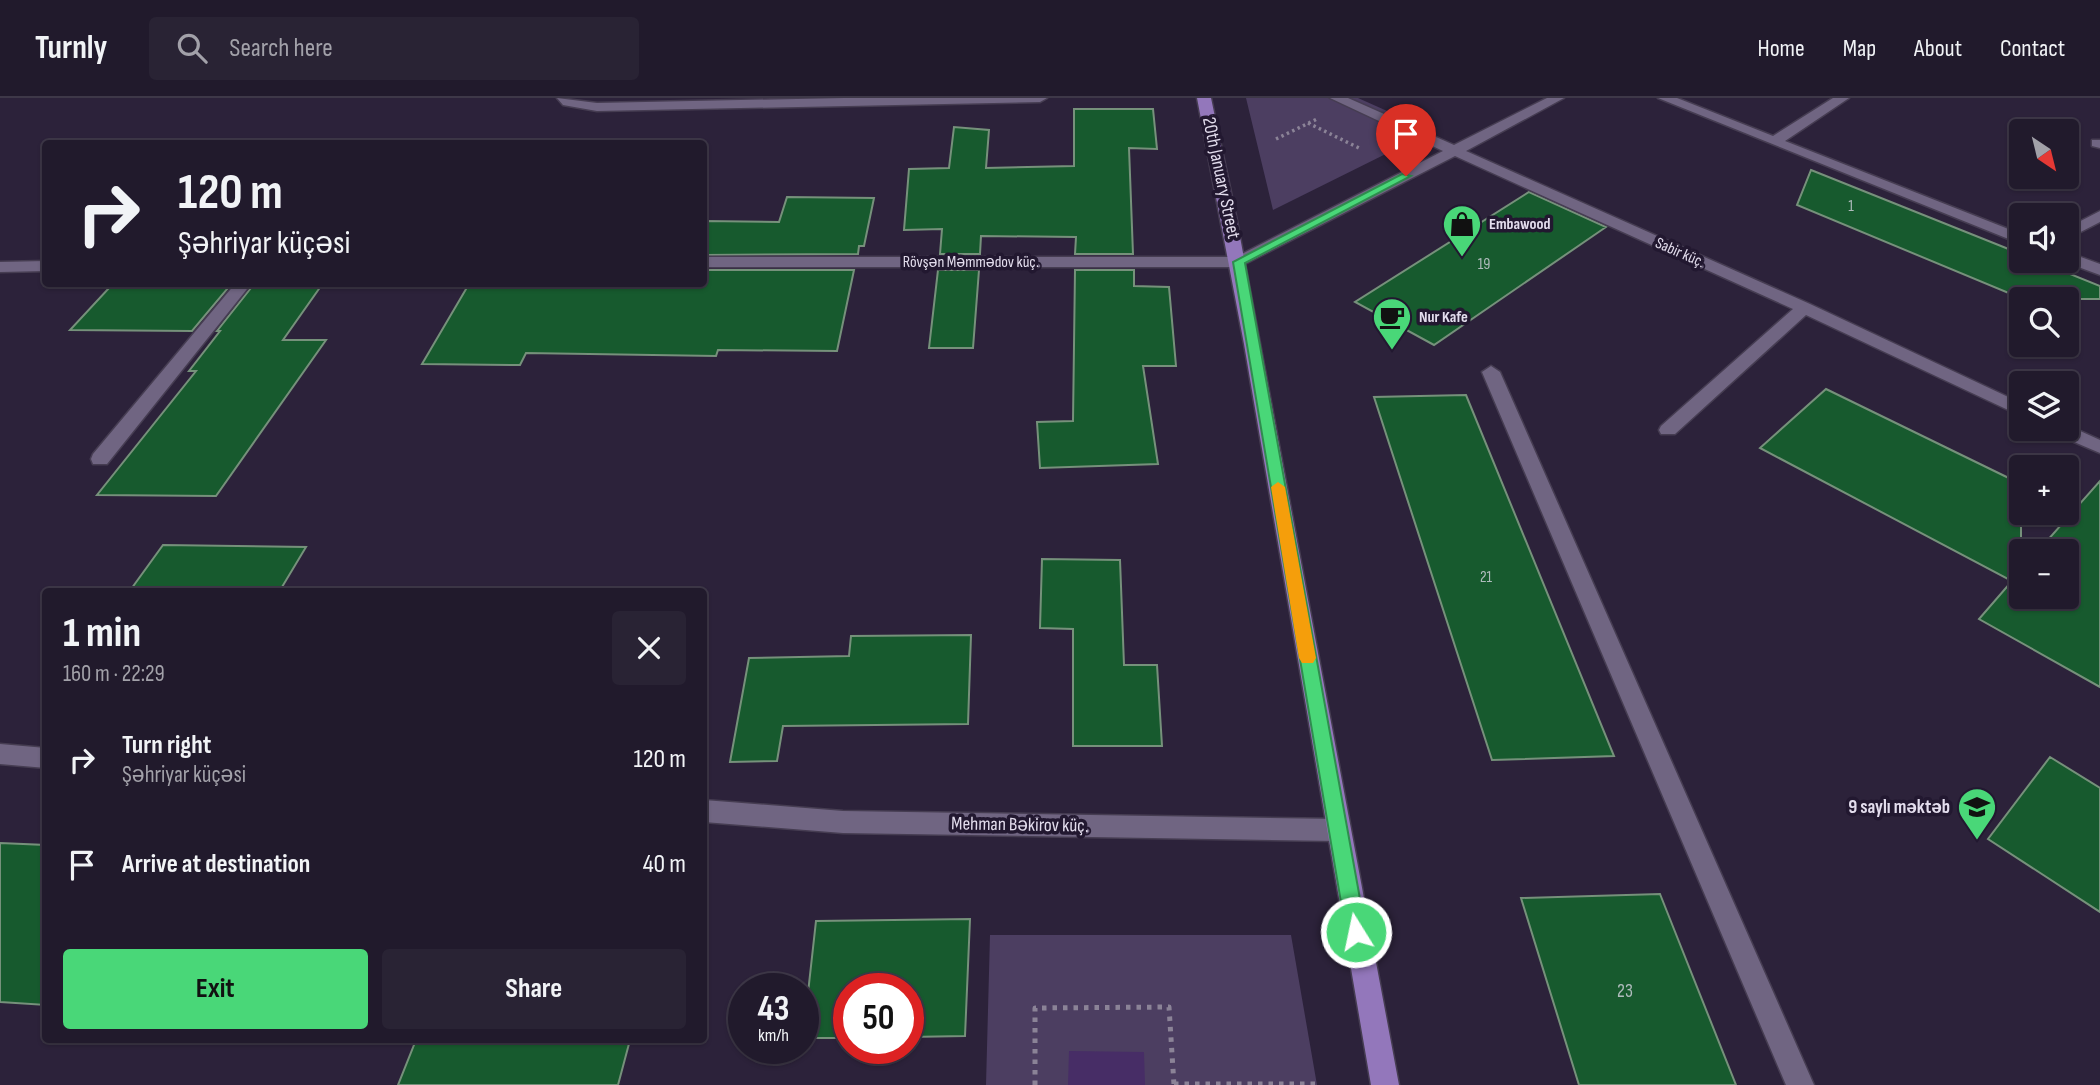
<!DOCTYPE html>
<meta charset="utf-8">
<style>
body{margin:0;font-family:"Sofia Sans Condensed",sans-serif;background:#292334;color:#f1f3f6;height:100vh;display:flex;flex-direction:column;font-size:26px;white-space:nowrap}
*{box-sizing:border-box;margin:0}
p{font-size:23px;color:#a2a1a9}
.icon{flex:none;width:38px;height:38px;fill:none;stroke:currentColor;stroke-width:2;stroke-linecap:round;stroke-linejoin:round}
.map{position:relative;flex:1;overflow:hidden}
.sheet{position:absolute;left:42px;top:490px;width:665px;height:455px;display:flex;flex-direction:column;background:#211a2c;border-radius:7px;box-shadow:0 2px 5px #0004,0 0 0 2px #3e3848}
.sheet>*{flex:none}
.hud{position:absolute;left:42px;top:42px;width:665px;height:147px;border-radius:7px;box-shadow:0 2px 5px #0004,0 0 0 2px #3e3848;background:#211a2c;color:#f1f3f6;overflow:hidden}
.needle{width:46px;rotate:145deg}
.buttons{position:absolute;left:2009px;top:21px;display:grid;gap:14px}
.buttons a{display:grid;place-items:center;width:70px;height:70px;border-radius:7px;background:#211a2c;box-shadow:0 2px 5px #0004,0 0 0 2px #3e3848;font-size:35px}
.speed{position:absolute;left:728px;top:875px;display:flex;gap:14px;font-size:35px;font-weight:700;text-align:center}
.speed>*{display:grid;place-content:center;width:91px;height:91px;border-radius:50%;background:#211a2c;box-shadow:0 2px 5px #0004,0 0 0 2px #3e3848;line-height:1}
.speed small{font-size:18px;font-weight:400}
.speed .limit{border:10px solid #d22;background:#fff;color:#111}
.pin{position:absolute;display:grid;place-items:center;width:60px;height:60px;color:#fff;margin:-72px -30px;border-radius:50% 50% 50% 0;rotate:-45deg;box-shadow:0 0 7px #0007}
.pin .icon{rotate:45deg}
.me{position:absolute;width:77px;margin:-38px;rotate:350deg;stroke-linejoin:round;filter:drop-shadow(0 0 5px #0008)}
.turn{display:flex;align-items:center;gap:24px;height:147px;padding:0 21px;font-size:32px}
.turn .icon{width:91px;height:91px;stroke-width:2.5}
.turn b{display:block;font-size:49px;line-height:60px}
.round{display:grid;place-items:center;flex:none;width:74px;height:74px;border-radius:7px;background:#292334}
.headline{display:flex;align-items:center;justify-content:space-between;height:119px;padding:0 21px}
h1{font-size:42px;font-weight:700;line-height:52px}
.button{display:flex;gap:14px;margin-top:auto;padding:14px 21px}
.button a{flex:1;height:80px;border-radius:7px;background:#49d778;color:#111;font-size:28px;font-weight:700;line-height:80px;text-align:center}
.button a+a{background:#292334;color:#f1f3f6}
ul{padding:0;list-style:none}
li{display:flex;align-items:center;gap:21px;height:105px;padding:0 21px}
li div{flex:1}
li b{display:block;font-size:26px}
li em{font-style:normal}
header{display:flex;align-items:center;gap:42px;box-sizing:border-box;height:98px;padding:0 35px;background:#211a2c;border-bottom:2px solid #3e3848}
header strong{font-size:33px}
nav{display:flex;gap:38px;margin-inline-start:auto;font-size:24px}
.search{width:490px;height:63px;background:#292334;display:flex;align-items:center;gap:18px;box-sizing:border-box;padding:0 24px;border-radius:7px;color:#a2a1a9;font-size:26px}
.map>svg:first-child{display:block}
.green{fill:#4c3e61}
.water{fill:#472d66}
.building{fill:#175a2e;stroke:#76917b;stroke-width:2}
.lines{fill:none;stroke-linecap:round;stroke-linejoin:round}
.minor-casing{stroke:#463d52;stroke-width:3}
.major-casing{stroke:#463d52;stroke-width:3}
.path-far1{stroke:#8b8397;stroke-width:3.5;stroke-dasharray:2.5 3.5;stroke-linecap:butt}
.path{stroke:#8b8397;stroke-width:5;stroke-dasharray:4.5 6;stroke-linecap:butt}
.minor{fill:#706582;fill-rule:evenodd}
.major{fill:#9377bb;fill-rule:evenodd}
.route{fill:#49d778;stroke:#2f8c4e;stroke-width:2}
.slow{fill:#f59e0b}
.labels{text-anchor:middle;dominant-baseline:central;stroke-width:7;stroke-linejoin:round;paint-order:stroke}
.number-label{font-size:16px;fill:#b0bcbd}
.far-poi-label{font-size:16px;font-weight:bold;fill:#e3dded;stroke:#221830;text-anchor:start}
.far-street-label{font-size:16px;fill:#e3dded;stroke:#221830}
.street-label{font-size:19px;fill:#e3dded;stroke:#221830}
.poi-label{font-size:19px;font-weight:bold;fill:#e3dded;stroke:#221830;text-anchor:end}
.near-number-label{font-size:19px;fill:#b0bcbd}
</style>
<header>
<strong>Turnly</strong>
<div class="search"><svg class="icon" aria-label="search" viewBox="0 0 24 24"><circle cx="10" cy="10" r="6"/><path d="M15 15l6 6"/></svg>Search here</div>
<nav><a>Home</a><a>Map</a><a>About</a><a>Contact</a></nav>
</header>
<div class="map">
<svg width="2100" height="987" viewBox="0 0 2100 987">
<rect width="100%" height="100%" fill="#2c223a"/>
<path class="green" d="M1246,0H1358L1432,33L1273,112Z
M990,837H1291L1317,987H986Z"/>
<path class="water" d="M1069,953L1144,954L1145,987H1068Z"/>
<path class="building" d="M1074,11H1153L1157,51L1129,50L1133,156H1075L1076,139L981,138L980,156H940L942,131L904,132L909,71L949,70L954,29L989,32L986,70L1074,68Z
M1811,72L2021,156V163H2038L2100,188V201H2023L1797,107Z
M1529,94L1606,129L1434,247L1355,204Z
M787,99L874,100L864,148H859L858,156L704,157V123L779,124Z
M704,172H854L837,253L718,252L716,258L526,255L520,267L422,266L469,186H704Z
M938,172H979L973,250H929Z
M1075,172H1134V188L1169,189L1176,268H1143L1158,366L1040,370L1037,324L1073,323Z
M264,188H321L283,242H326L216,398L97,397L196,273H189L220,233H217L251,190Z
M109,190H228L192,233L70,232Z
M1826,291L2021,386V499H2067V453H2038L2100,383V589L1979,521L2012,483L1760,350Z
M1466,297L1614,658L1492,662L1374,299Z
M163,447L306,449L279,494H129Z
M1042,461L1120,462L1124,567H1157L1162,648H1073V531L1040,530Z
M971,537L968,626L783,628L777,663L730,664L749,560L849,558L851,538Z
M2050,659L2100,690V814L1988,741Z
M0,745L46,747V907L0,904Z
M1660,796L1736,987H1579L1521,800Z
M970,821L965,938L908,939V891H849V940H803L816,823Z
M416,942H630L618,987H398Z"/>
<g class="lines">
<g class="minor-casing">
<path id="minor" d="M557,0L597,5L844,0H1047L1040,4L597,13L563,7Z
M1330,0H1348L1454,47L1547,0H1564L1466,53L1810,206L2021,305V318L1806,217L1675,336H1661L1659,332L1661,328L1793,211L1455,58L1239,169H704V159H1236L1443,53Z
M1658,0H1677L1773,38L1833,0H1849L1785,43L2021,136V146Z
M2092,42H2100V50L2092,48Z
M2100,113V124L2067,141V130Z
M2067,154L2100,166V177L2062,163H2067Z
M46,163V173L0,174V164Z
M235,186H251L107,366H93L91,361L93,356Z
M1491,268L1500,274L1814,987H1786L1482,274Z
M2067,327L2100,342V355L2053,335L2051,331H2067Z
M0,646L46,650V670L0,666Z
M704,702L843,713L1337,721L1346,724L1349,732L1346,740L1337,743L843,735L704,724Z"/>
</g>
<g class="major-casing">
<path id="major" d="M1197,0H1211L1237,123L1399,987H1371L1244,246Z"/>
</g>
<path class="path-far1" d="M1308,25L1359,50
M1276,41L1317,21"/>
<path class="path" d="M1174,986H1317
M1035,987V910L1169,909L1174,987"/>
<use href="#minor" class="minor"/>
<use href="#major" class="major"/>
</g>
<path class="route" d="M1402,76L1411,78L1245,165L1366,834L1363,841L1356,844L1349,841L1346,834L1233,164Z"/>
<path class="slow" d="M1278,384L1285,389L1316,560L1313,565H1302L1299,560L1271,389Z"/>
<defs>
<g id="shop-pin" transform="scale(2.0125)"><path d="M0 17L-7.5 6A9.5 9.5 0 1 1 7.5 6Z" fill="#49d778" stroke="#221830"/><path d="M-5-2.5h2.3a2.7 3.5 0 0 1 5.4 0H5L5.5 6h-11ZM-1.5-2.5h3a1.5 2.3 0 0 0-3 0Z" fill="#111"/></g>
<g id="cafe-pin" transform="scale(2.0125)"><path d="M0 17L-7.5 6A9.5 9.5 0 1 1 7.5 6Z" fill="#49d778" stroke="#221830"/><path d="M-5.5-4.5H6V0H3Q3 3.5 0 3.5H-2.5Q-5.5 3.5-5.5 0ZM3-3.2v2h1.7v-2ZM-6 4.5H4V6H-6Z" fill="#111"/></g>
<g id="school-pin" transform="scale(2.0125)"><path d="M0 17L-7.5 6A9.5 9.5 0 1 1 7.5 6Z" fill="#49d778" stroke="#221830"/><path d="M0-5L7-2L0 1L-7-2ZM-4 1L0 2.5L4 1V4Q0 6-4 4Z" fill="#111"/></g>
</defs>
<g fill-rule="evenodd">
<use href="#shop-pin" x="1462" y="126"/>
<use href="#cafe-pin" x="1392" y="219"/>
<use href="#school-pin" x="1977" y="709"/>
</g>
<g class="labels">
<g class="number-label">
<text x="1851" y="108">1</text>
<text x="1484" y="166">19</text>
<text x="1486" y="479">21</text>
</g>
<g class="far-poi-label">
<text x="1489" y="126">Embawood</text>
<text x="1419" y="219">Nur Kafe</text>
</g>
<g class="far-street-label">
<text transform="translate(1680 155) rotate(24)">Sabir küç.</text>
<text x="971" y="164">Rövşən Məmmədov küç.</text>
</g>
<g class="street-label">
<text transform="translate(1221 80) rotate(78)">20th January Street</text>
<text transform="translate(1020 727) rotate(1)">Mehman Bəkirov küç.</text>
</g>
<g class="poi-label">
<text x="1950" y="709">9 saylı məktəb</text>
</g>
<g class="near-number-label">
<text x="1625" y="893">23</text>
</g>
</g>
</svg>
<div class="buttons">
<a><svg class="needle" viewBox="-14 -14 28 28"><path d="M0-13l5 13h-10z" fill="#e53935"/><path d="M0 13l5-13h-10z" fill="#a2a1a9"/></svg></a>
<a><svg class="icon" aria-label="sound" viewBox="0 0 24 24"><path d="M4 9h4l5-4v14l-5-4H4zM17 9q2 3 0 6"/></svg></a>
<a><svg class="icon" aria-label="search" viewBox="0 0 24 24"><circle cx="10" cy="10" r="6"/><path d="M15 15l6 6"/></svg></a>
<a><svg class="icon" aria-label="layers" viewBox="0 0 24 24"><path d="M12 4l9 5-9 5-9-5zM3 14l9 5 9-5"/></svg></a>
<a>+</a>
<a>−</a>
</div>
<div class="speed"><div>43<small>km/h</small></div><div class="limit">50</div></div>
<div class="pin" style="left:1406px;top:78px;background:#d93025"><svg class="icon" aria-label="arrive" viewBox="0 0 24 24"><path d="M6 21V4h12l-3 4 3 4H6"/></svg></div>
<svg class="me" style="left:1356px;top:834px" viewBox="-20 -20 40 40"><circle r="17" fill="#49d778" stroke="#fff" stroke-width="3"/><path d="M0-11L8 9 0 5-8 9z" fill="#fff"/></svg>
<div class="hud">
<div class="turn"><svg class="icon" aria-label="right" viewBox="0 0 24 24"><path d="M7 20v-9h11M14 6l5 5-5 5"/></svg><div><b>120 m</b>Şəhriyar küçəsi</div></div>
</div>
<section class="sheet">
<div class="headline"><div><h1>1 min</h1><p>160 m · 22:29</p></div><a class="round"><svg class="icon" aria-label="close" viewBox="0 0 24 24"><path d="M6 6l12 12M18 6L6 18"/></svg></a></div>
<ul>
<li><svg class="icon" aria-label="right" viewBox="0 0 24 24"><path d="M7 20v-9h11M14 6l5 5-5 5"/></svg><div><b>Turn right</b><p>Şəhriyar küçəsi</p></div><em>120 m</em></li>
<li><svg class="icon" aria-label="arrive" viewBox="0 0 24 24"><path d="M6 21V4h12l-3 4 3 4H6"/></svg><div><b>Arrive at destination</b></div><em>40 m</em></li>
</ul>
<div class="button"><a>Exit</a><a>Share</a></div>
</section>
</div>
